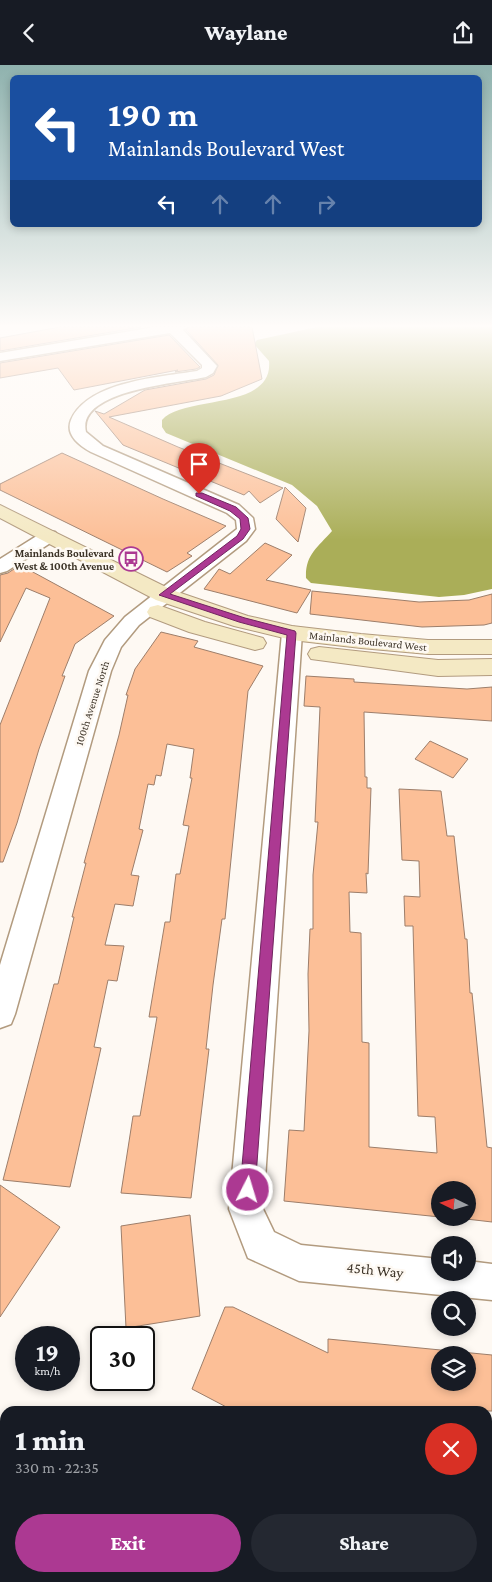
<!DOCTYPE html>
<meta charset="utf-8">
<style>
body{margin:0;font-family:"Crimson Pro",serif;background:#242831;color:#f1f3f6;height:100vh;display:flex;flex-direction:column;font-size:19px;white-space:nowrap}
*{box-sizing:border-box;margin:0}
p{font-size:16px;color:#9ea1a6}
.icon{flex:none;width:28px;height:28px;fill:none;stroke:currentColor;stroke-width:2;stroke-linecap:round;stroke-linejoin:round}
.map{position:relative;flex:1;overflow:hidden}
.details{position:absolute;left:0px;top:1341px;width:492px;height:176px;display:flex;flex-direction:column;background:#171b24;border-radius:15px 15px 0 0;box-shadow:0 2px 8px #0003}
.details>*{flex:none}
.guide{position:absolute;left:10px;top:10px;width:472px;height:152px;border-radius:8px;box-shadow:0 2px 8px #0003;background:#1a4fa0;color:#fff;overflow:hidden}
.needle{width:32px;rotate:275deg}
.buttons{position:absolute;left:431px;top:1116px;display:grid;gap:10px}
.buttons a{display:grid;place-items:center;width:45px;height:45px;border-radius:50%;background:#171b24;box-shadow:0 2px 8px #0003;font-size:25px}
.speed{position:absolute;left:15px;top:1261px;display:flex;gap:10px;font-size:25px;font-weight:700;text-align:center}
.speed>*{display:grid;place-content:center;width:65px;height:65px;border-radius:50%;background:#171b24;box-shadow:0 2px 8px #0003;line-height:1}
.speed small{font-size:12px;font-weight:400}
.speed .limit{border:2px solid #111;border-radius:8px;background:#fff;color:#111}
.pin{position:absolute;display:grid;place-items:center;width:42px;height:42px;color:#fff;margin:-51px -21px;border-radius:50% 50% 50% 0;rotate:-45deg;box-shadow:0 0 5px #0007}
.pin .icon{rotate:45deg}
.me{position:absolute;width:55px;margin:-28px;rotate:5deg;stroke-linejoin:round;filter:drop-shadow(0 0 4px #0008)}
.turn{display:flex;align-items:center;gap:18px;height:105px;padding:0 15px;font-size:22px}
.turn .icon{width:65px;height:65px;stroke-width:2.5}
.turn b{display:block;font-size:35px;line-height:42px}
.lanes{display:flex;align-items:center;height:48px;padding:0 15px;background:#0003;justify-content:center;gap:25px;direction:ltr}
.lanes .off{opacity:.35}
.round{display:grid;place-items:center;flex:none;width:52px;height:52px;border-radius:26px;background:#242831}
.summary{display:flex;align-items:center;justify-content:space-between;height:85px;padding:0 15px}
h1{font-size:30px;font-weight:800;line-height:38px}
.action{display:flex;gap:10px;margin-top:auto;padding:10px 15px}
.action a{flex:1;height:58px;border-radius:30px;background:#ac3992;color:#fff;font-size:20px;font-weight:800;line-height:58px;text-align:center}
.action a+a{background:#242831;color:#f1f3f6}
header{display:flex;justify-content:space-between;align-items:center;height:65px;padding:0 15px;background:#171b24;font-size:22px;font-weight:800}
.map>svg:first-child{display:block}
.green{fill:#f5b6a6}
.water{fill:#aaae58}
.building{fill:#fcbf97;stroke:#9d7e6a;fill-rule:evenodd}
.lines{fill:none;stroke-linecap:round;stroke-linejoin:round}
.street-casing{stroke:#b29b7f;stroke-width:3}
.secondary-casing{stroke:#b29b7f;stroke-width:2}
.path{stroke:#aea79f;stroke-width:5;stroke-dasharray:4 4;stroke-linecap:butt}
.street{fill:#fff;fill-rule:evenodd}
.secondary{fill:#f4e9c4;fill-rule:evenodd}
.route{fill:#ac3992;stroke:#70255f}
.labels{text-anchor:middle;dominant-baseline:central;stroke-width:5;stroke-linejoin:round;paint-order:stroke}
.far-poi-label{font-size:11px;font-weight:bold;fill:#3b3226;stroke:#fef9f3;text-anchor:end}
.far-street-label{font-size:11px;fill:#3b3226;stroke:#fef9f3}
.near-street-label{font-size:15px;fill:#3b3226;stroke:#fef9f3}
</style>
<header><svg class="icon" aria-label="back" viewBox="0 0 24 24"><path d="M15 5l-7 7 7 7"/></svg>Waylane<svg class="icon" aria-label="share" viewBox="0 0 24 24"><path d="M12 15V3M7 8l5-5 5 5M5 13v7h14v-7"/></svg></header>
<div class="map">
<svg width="492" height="1517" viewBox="0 0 492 1517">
<rect width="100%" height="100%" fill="#fef9f3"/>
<path class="green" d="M0,1428L5,1429V1512H488V1473L492,1474V1517H0Z"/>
<path class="water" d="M317,262H492V524L464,530L439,532L311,518L306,513C305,490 317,483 332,466L317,441L292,420L166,368L162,362V355C183,330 274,346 269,296L254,279L257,275Z"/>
<path class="building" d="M60,262H141L0,286V273Z
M189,262H252L262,314L221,331L109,352L178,382L283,423L260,438L249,426L244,430L123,380L95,346L104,349L145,325L206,314L214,310L218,300L186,265Z
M169,270L200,302L196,304L175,307L178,305L74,325L58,303L0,313V298Z
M62,388L163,434L226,461L187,488L192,491L167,507L0,425V419Z
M285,422L306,443L298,477L276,454Z
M265,478L292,490L266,515L311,525L297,548L204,524L219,504L230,509Z
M20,500L114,551L75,579L62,611H65L39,684L17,758L3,797H0V660L50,533L26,523L0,577V510L8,508Z
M312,526L419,537L469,535L492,529V558L484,560L422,562L310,549Z
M161,567L198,576L194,582L263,601L248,626L225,854H222L213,920L206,984H209L191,1133L121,1128L133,1051H140L157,952H149L165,857H170L176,809H180L189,761L183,760L192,713H190L194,684L167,679L161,711L156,710L154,720L148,719L139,764L143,765L131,810L139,811L133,841L115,839L105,880L124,881L117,916L108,915L94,982L101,983L70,1122L3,1115L54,919H58L74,852H72L86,798H84L119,670L128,630H126L135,604Z
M306,611L354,614V617L467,624L492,622V656L364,647L365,712H367V723H371L368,809L366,808L367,828L349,827L350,867L361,868L362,977L369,978V1082L437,1088L435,1052L418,1051L413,861H405L404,831L420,832L419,796L402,795L399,724L441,726L447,771H454L465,874H467L470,928H472L487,1082L492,1083V1157L449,1152H468V1125H440V1152L284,1136L289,1065L304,1066L309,966L308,909L310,864H313V810L318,757H315L320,642L304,641Z
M430,676L468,694L453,713L415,694Z
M0,1120L60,1162L0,1252Z
M190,1150L200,1251L126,1263L121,1161Z
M225,1242H233L328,1288V1274L492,1290V1346H234L192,1324ZM440,1290H468V1318H440Z"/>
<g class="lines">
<g class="street-casing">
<path id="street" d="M155,262H187L183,265L217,301L213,308L206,312C180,318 76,325 86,367L103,381L239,440L253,453L255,464L246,476L139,560L121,582L111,606L15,949L11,959L0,963V900L89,606L105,575L125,552L237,464L236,455L227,448L91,387C80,381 65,370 71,355C88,316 161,312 197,306L202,303V300L170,268L0,296V288Z
M49,466L55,467L58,471L55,475L7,506L0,508V494L43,467Z
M292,562L299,563L302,568L263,1144L274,1167L301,1180L440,1194V1208H468V1196L492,1199V1235L299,1216L248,1193L229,1144L282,568L285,563Z"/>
</g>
<g class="secondary-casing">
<path id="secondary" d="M0,440L172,525L248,551L292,561L361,569L428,575H492V589H428L361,583L292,575L234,561L156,535L0,453Z
M158,540L205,557L263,573L266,578L263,583L255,585L189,567L150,552L147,547L150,542Z
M319,582L438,595L492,594V610L438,611L311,594L308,589L311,584Z"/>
</g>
<path class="path" d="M488,1485L492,1486
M0,1507L5,1504"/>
<use href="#street" class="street"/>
<use href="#secondary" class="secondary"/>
</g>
<linearGradient id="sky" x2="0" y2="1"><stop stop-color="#8fb2ae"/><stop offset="0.55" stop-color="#fffcfa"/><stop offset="1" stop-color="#fffcfa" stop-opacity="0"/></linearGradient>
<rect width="492" height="475" fill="url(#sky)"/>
<path class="route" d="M196,428H202L236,442L248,453L250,464L243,474L170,529L245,553L295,566L296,568L255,1125L253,1130L248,1133L242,1130L240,1125L287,570L239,557L159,530L237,471L241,464L240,454L230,446L196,431Z"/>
<defs>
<g id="bus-ring" transform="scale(1.25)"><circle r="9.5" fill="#fef9f3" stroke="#ac3992" stroke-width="1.5"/><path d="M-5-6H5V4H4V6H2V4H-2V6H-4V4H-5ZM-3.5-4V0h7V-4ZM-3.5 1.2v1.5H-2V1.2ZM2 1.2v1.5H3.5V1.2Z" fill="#ac3992"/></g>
</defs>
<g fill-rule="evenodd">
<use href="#bus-ring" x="131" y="494"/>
</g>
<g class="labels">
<g class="far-poi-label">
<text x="114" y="488">Mainlands Boulevard<tspan x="114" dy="13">West &amp; 100th Avenue</tspan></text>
</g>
<g class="far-street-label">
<text transform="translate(368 576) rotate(6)">Mainlands Boulevard West</text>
<text transform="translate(92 638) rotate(-72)">100th Avenue North</text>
</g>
<g class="near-street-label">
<text transform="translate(375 1205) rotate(6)">45th Way</text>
</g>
</g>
</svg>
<div class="buttons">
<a><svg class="needle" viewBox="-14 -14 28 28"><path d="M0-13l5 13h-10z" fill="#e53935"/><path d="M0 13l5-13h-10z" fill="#9ea1a6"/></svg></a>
<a><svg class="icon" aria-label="sound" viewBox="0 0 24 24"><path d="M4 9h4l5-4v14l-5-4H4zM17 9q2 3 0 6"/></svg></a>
<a><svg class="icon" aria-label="search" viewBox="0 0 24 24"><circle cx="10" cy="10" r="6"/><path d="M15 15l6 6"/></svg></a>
<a><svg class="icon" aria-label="layers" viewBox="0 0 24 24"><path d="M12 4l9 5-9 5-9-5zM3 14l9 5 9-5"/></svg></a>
</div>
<div class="speed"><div>19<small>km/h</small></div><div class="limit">30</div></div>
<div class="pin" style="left:199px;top:429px;background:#d93025"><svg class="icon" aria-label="arrive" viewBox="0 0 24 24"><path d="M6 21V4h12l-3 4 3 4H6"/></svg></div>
<svg class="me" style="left:248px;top:1125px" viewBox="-20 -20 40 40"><circle r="17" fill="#ac3992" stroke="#fff" stroke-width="3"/><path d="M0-11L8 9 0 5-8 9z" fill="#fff"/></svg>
<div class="guide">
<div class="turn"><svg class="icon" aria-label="left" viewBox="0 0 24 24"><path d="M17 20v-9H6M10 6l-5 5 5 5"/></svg><div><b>190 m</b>Mainlands Boulevard West</div></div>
<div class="lanes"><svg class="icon" aria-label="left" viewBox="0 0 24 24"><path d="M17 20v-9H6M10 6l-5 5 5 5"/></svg><svg class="icon off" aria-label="ahead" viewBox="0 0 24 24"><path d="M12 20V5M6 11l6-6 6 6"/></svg><svg class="icon off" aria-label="ahead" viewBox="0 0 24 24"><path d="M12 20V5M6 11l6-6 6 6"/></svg><svg class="icon off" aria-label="right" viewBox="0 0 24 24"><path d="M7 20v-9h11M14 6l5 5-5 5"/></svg></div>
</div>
<section class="details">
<div class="summary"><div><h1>1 min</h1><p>330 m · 22:35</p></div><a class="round" style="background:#d93025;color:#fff"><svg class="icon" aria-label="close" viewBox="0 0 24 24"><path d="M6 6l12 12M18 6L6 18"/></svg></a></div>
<div class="action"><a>Exit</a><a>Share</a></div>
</section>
</div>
